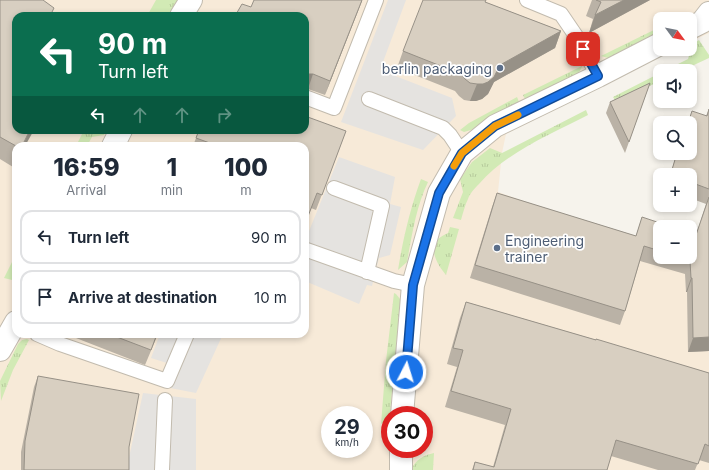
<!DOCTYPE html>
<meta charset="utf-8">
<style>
body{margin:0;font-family:Inter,sans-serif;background:#f2f2f3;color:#1f2937;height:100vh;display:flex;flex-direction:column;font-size:15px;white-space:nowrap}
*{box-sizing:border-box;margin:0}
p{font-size:13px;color:#747a83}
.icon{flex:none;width:22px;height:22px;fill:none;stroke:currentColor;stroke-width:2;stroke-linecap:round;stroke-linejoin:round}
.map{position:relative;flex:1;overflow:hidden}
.details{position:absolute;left:12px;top:142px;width:297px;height:196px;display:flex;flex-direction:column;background:#fff;border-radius:12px;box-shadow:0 2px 6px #0003}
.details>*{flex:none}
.hud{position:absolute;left:12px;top:12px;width:297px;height:122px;border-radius:12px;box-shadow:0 2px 6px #0003;background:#0b6e4f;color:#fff;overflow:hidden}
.needle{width:26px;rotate:122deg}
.tools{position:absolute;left:653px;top:12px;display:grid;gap:8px}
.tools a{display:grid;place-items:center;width:44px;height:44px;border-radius:8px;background:#fff;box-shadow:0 2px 6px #0003;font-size:20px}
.speed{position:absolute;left:321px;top:406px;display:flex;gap:8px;font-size:20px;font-weight:700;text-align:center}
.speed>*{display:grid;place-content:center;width:52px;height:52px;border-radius:50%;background:#fff;box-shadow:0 2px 6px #0003;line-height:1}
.speed small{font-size:10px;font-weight:400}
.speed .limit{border:6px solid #d22;background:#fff;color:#111}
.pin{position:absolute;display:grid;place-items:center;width:34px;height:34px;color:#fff;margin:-17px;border-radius:8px;box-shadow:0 2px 6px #0006}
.me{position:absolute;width:44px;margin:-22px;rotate:5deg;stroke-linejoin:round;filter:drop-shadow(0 0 3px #0008)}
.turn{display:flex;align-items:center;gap:14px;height:84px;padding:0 20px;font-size:18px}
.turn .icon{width:52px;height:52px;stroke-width:2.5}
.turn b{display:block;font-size:28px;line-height:34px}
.lanes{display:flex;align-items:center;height:38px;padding:0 20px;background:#0003;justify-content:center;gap:20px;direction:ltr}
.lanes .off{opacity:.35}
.eta{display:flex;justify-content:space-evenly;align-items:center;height:68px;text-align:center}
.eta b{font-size:24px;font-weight:800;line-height:28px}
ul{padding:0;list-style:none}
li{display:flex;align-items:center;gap:12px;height:54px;margin:0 8px 6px;padding:0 12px;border:2px solid #e0e1e3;border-radius:12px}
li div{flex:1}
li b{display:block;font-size:15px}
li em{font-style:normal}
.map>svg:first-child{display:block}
.commercial{fill:#f7ead8;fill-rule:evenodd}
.grass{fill:url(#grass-tufts)}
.parking{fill:#e5e3e0}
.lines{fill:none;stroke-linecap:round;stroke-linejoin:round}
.service-casing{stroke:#c2bbae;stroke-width:16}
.minor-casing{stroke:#c2bbae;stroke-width:24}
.service{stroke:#fff;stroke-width:14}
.minor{stroke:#fff;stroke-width:22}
.wall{fill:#bab2a6}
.shaded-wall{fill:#979187}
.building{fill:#d8cfc1;stroke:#979187}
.route-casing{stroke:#114b97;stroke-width:10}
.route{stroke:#1a73e8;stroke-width:7}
.slow{stroke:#f59e0b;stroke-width:7}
.service-dot{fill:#5c6f8a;stroke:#fff;stroke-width:1.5}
.labels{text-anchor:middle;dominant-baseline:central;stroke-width:3.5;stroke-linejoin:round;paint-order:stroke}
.service-label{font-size:14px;fill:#4e5e75;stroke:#fff;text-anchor:end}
</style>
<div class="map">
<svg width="709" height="470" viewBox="0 0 709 470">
<defs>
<pattern id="grass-tufts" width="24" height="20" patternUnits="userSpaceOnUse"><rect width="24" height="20" fill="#d2eab5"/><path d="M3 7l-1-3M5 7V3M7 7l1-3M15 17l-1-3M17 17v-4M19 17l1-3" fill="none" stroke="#b6ca9c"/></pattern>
</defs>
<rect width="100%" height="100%" fill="#f6f3ec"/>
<path class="commercial" d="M0,0H709V33L690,42V19H660V49H676L506,134L502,153L498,192L660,249V257L709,266V470H0ZM16,16H305V130H16ZM16,146H305V334H16ZM330,415H364V449H330ZM390,415H424V449H390Z"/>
<path class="grass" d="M156,0H178L170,16H147Z
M660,27V33L608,58L601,56Z
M699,40L709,55V58L681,71H664L688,59L692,45Z
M582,66L581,69L577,76L526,101L523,95Z
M660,73V81L616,102L613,97Z
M517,97L520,104L471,130L464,132L460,130L469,123Z
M586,110L588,115C551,134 507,152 479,184C475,188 470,193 468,199C465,205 463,213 461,220L453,218L463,192L460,179L472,162L490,148L502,153Z
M84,130H106L104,135L92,137L87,146H76Z
M421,179L428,182C416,207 412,235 407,262L398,270C403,239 410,209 421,179Z
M450,227L459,229L446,275C440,268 430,253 435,243C437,238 444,235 448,233Z
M16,254V279L12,280L4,278Z
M394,293L396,294L400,299V304L390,413L387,420L381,424L386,361Z
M27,339L29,340L13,370L1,401L0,381L18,344L22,340Z
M434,453L433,470H411C415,460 424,455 434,453Z"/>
<path class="parking" d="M388,0H406L380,70L452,98L456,116L423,150L341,122Z
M339,157L395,177L390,204L401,207L390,255L379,258L372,286L367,285L359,304L305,281V241Z
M160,334H223L196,393L160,386L167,363L151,358Z
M143,393L196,399V470H128V462Z"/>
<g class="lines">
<g class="service-casing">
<path id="service" d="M527,0L561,14L578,39L598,76
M305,97L334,108L376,0
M369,99L443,128L450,135L462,153
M334,188L382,206L367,272
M307,250L394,281L413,285
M37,334L60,344L167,381L187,334
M162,470L165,400"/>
</g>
<g class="minor-casing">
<path id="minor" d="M181,16L191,0
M690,28L702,22L709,13
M113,146L121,130
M0,350L16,322
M402,415L413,285L439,193L462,153L495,126L598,76L660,44
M401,470V449"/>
</g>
<use href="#service" class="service"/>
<use href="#minor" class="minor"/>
</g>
<path class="wall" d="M0,0L16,16V162L13,167L0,159Z
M362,0L325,95L308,89H305V16L251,7Z
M592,0H650L589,33L593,19L586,16Z
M485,2L561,31L555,48L494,82L488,94L482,99L476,101H470L464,100L459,96L455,91L397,68L403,51Z
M650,83L625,153L606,113L610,102Z
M709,109V351L688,352L687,292H686L685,274L640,261L625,311L620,325L470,278L492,207L497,193L636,236L642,217L660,227V257H690L696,235L706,204L690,198V175H670L677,153L706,116Z
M199,130L346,131L316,210L311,208L305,146H193Z
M466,302L709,373V463L699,460L695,470H658L611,456L607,470H472L475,462L493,467L505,425L445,407L457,367L447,364L460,318Z
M78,334H158L145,365L76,338Z
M38,376L129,447V470H21V452L34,387Z"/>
<path class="shaded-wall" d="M362,0V1L325,95L330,81Z
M624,0H650L589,33L595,15Z
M561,31L555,48L494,82L488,94L482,99L476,101H470L477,84L500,65Z
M309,74H313L308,89H305V85Z
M30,130H34L25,146H22Z
M691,278H692L687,292H686Z
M709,337V351L688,352L693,338Z"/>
<path class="building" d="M0,0H43L54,8L50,16H16V130H30L22,146H16L0,137Z
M254,0H362L330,81L313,74H309L305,72V16H235L242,4L251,7Z
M423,0H486L485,2L561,31L500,65L494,77L488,82L483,84H477L470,83L465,79L461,74L403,51Z
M596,0H624L595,15L601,2Z
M650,83L629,142L610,102Z
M709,109V189L690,182V175H678L671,173L677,153H690V123H688L692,111L707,116Z
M305,116L346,131L322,195L317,193L305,224V146H218L196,138L199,130H305Z
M497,193L636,236L642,217L672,227H660V251L644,246L625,311L475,265Z
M709,197V337L693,338L692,278H691L690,261L678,257H690V233L696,235Z
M466,302L596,340V339L709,373V446L705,444L698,464L616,440L607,470H473L475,462L494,467L511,409L451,391L463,350L453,348Z
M109,334H157L151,350Z
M38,376L139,394L129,447V470H24L25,441Z"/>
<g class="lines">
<g class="route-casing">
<path id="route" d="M406,372L413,285L439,193L462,153L495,126L598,76L583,49"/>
</g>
<use href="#route" class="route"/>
<path class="slow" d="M454,166L462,153L495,126L518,115"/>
</g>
<g class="service-dot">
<circle cx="500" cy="68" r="4"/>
<circle cx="497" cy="248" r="4"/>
</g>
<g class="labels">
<g class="service-label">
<text x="492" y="68">berlin packaging</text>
<text x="505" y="240" text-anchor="start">Engineering<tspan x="505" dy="16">trainer</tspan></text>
</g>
</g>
</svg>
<div class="tools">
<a><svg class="needle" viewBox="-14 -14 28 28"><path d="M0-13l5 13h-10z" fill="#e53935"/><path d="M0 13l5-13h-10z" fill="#747a83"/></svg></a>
<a><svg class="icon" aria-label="sound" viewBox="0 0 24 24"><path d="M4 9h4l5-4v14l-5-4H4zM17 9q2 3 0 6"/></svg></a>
<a><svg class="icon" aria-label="search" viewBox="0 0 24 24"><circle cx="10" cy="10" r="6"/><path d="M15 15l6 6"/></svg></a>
<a>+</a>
<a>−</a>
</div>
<div class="speed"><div>29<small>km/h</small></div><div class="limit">30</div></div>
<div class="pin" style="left:583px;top:49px;background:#d93025"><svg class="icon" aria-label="arrive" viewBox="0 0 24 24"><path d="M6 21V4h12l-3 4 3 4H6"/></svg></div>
<svg class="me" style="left:406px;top:372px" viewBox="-20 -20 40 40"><circle r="17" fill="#1a73e8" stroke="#fff" stroke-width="3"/><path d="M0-11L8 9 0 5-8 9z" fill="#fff"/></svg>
<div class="hud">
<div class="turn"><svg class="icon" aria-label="left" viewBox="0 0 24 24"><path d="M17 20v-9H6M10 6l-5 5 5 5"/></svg><div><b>90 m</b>Turn left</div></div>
<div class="lanes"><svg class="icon" aria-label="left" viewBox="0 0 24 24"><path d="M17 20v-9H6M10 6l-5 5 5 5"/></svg><svg class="icon off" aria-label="ahead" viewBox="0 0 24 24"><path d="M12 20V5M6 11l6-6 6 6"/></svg><svg class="icon off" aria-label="ahead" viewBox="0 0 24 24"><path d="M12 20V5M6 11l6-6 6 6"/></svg><svg class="icon off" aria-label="right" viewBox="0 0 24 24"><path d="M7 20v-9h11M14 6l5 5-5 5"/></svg></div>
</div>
<section class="details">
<div class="eta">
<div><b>16:59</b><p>Arrival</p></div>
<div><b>1</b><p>min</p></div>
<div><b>100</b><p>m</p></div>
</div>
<ul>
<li><svg class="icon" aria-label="left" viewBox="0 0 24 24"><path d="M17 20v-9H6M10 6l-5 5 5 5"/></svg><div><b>Turn left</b></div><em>90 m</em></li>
<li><svg class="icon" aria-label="arrive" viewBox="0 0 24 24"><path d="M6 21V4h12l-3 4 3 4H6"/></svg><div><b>Arrive at destination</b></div><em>10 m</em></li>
</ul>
</section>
</div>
